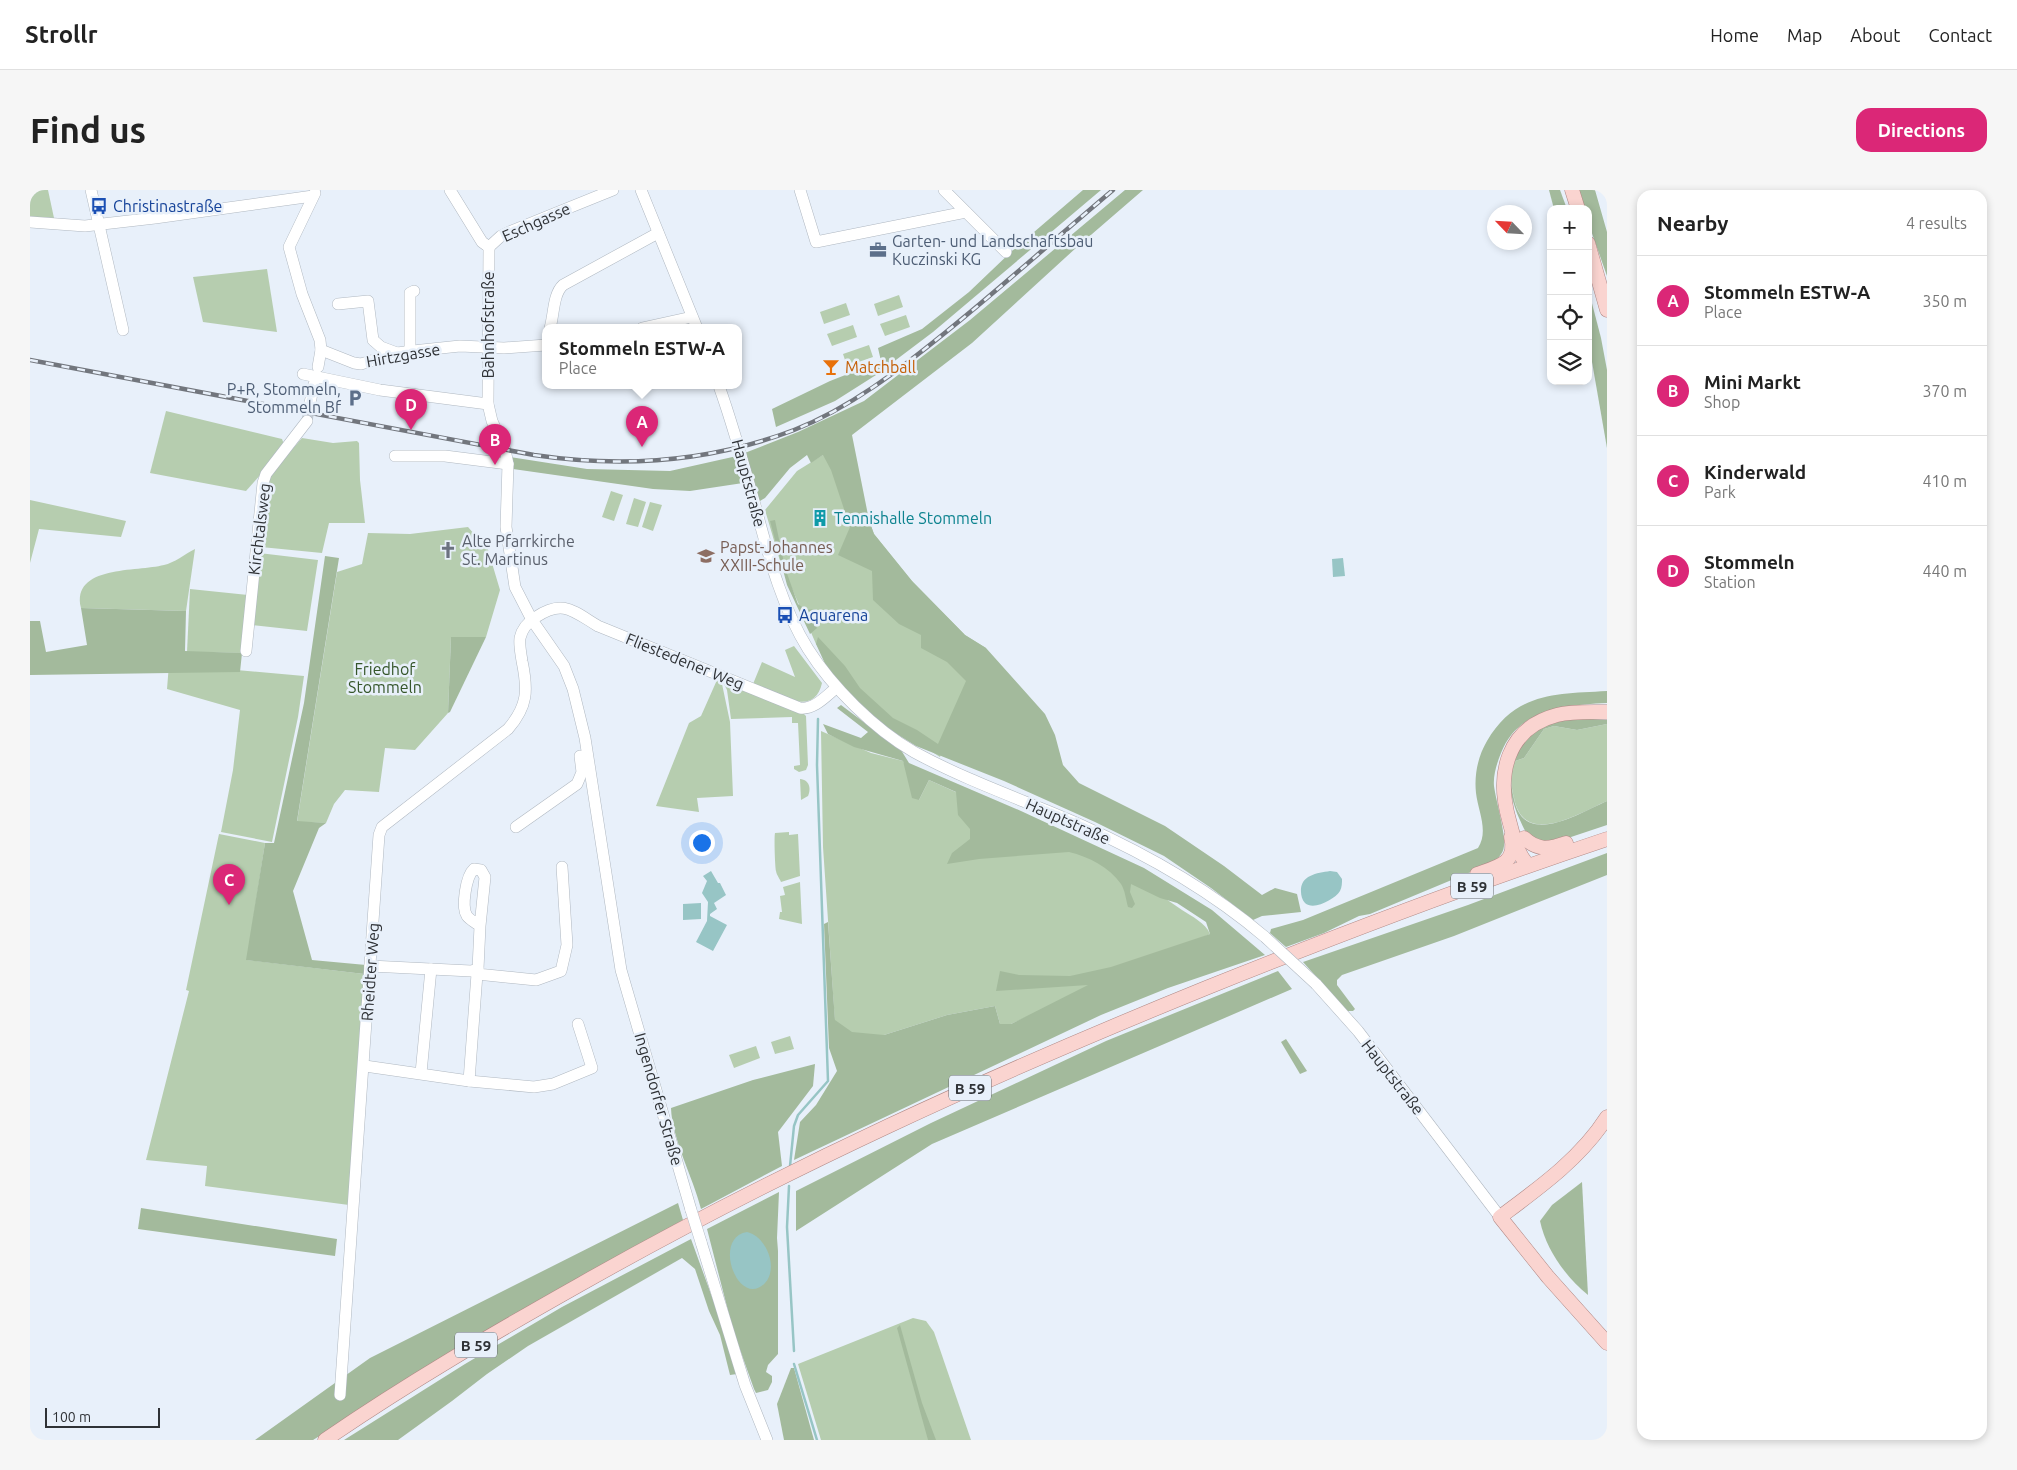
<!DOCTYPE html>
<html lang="en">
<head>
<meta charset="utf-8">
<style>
  body { margin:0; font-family:Ubuntu,sans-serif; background:#f6f6f6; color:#222 }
  .controls { position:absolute; right:15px; top:15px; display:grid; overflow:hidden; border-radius:10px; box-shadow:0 2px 8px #0003 }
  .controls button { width:45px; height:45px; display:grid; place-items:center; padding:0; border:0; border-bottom:1px solid #e0e0e0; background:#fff; color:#222; font:25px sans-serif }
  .compass { position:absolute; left:1457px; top:15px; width:45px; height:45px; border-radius:50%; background:#fff; box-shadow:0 2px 8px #0003; rotate:295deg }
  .scale { position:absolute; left:15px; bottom:12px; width:115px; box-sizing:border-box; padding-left:5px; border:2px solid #2f3236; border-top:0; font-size:14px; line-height:18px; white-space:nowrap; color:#2f3236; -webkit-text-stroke:4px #e8f0fa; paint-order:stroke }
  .you { position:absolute; left:671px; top:652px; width:18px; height:18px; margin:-12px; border:4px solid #fff; border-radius:50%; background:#1a73e8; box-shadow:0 0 0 8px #1a73e833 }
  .badge { display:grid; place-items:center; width:32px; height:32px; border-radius:50%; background:#db2777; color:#fff; font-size:16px; font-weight:700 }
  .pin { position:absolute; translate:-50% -41px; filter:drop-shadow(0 1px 2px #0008) }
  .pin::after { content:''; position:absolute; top:26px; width:18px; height:15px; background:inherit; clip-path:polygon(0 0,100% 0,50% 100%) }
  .popup { position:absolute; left:512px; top:134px; width:200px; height:65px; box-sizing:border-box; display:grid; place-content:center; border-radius:10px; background:#fff; filter:drop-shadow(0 1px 4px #0005); font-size:16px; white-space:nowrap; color:#767676 }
  .popup b { font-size:19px; color:#222 }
  .popup::after { content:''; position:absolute; left:50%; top:100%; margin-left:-10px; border:10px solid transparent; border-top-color:#fff }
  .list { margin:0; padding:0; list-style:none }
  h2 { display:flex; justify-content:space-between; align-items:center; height:65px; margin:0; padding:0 20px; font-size:21px }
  h2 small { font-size:16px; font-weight:400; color:#767676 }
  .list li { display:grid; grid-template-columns:32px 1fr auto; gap:15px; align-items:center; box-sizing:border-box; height:90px; padding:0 20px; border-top:1px solid #e0e0e0 }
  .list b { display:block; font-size:19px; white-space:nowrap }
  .list p { margin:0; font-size:16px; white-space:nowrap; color:#767676 }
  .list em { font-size:16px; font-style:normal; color:#767676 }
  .icon { flex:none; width:28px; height:28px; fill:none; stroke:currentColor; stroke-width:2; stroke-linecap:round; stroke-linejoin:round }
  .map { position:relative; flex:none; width:1577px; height:1250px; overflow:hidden; border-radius:15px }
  header { display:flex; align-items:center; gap:30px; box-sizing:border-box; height:70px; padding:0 25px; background:#fff; border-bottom:1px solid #e0e0e0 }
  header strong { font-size:24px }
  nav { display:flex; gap:28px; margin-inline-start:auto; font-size:18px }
  .intro { display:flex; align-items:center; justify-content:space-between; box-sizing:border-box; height:120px; padding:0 30px }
  h1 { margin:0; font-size:35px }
  .button { padding:12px 22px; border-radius:15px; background:#db2777; color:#fff; font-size:18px; font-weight:700 }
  main { display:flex; gap:30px; padding:0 30px }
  aside { flex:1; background:#fff; border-radius:15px; box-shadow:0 2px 8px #0003 }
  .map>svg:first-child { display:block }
  .green { fill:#b6cdaf }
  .forest { fill:#a3ba9c }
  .water { fill:#97c5c5 }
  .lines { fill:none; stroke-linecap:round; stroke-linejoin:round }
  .stream { stroke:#97c5c5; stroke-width:2.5 }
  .minor-tunnel { stroke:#c3cad3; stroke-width:11; stroke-dasharray:11 5.5; stroke-linecap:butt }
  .minor-casing { stroke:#b0b8c1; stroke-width:12 }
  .major-casing { stroke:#b08885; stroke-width:15 }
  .minor { stroke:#fff; stroke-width:11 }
  .major { stroke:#fad4d0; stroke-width:14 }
  .rail-casing { stroke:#72767d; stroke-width:4.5 }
  .rail { stroke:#e8f0fa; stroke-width:2.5; stroke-dasharray:8; stroke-linecap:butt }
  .minor-bridge-casing { stroke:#b0b8c1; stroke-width:12; stroke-linecap:butt }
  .minor-bridge { stroke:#fff; stroke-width:11 }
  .labels { text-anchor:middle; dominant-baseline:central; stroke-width:5; stroke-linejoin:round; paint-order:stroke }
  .shield { fill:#e8f0fa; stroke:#666b71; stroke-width:1 }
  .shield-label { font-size:15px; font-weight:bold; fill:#2f3236 }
  .transit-label { font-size:16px; fill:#164399; stroke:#e8f0fa; text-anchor:start }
  .street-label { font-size:16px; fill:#2f3236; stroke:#e8f0fa }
  .service-label { font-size:16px; fill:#4e5e75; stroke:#e8f0fa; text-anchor:start }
  .food-label { font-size:16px; fill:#c56008; stroke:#e8f0fa; text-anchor:start }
  .culture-label { font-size:16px; fill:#0d838f; stroke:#e8f0fa; text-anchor:start }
  .worship-label { font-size:16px; fill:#5b616d; stroke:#e8f0fa; text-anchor:start }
  .education-label { font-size:16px; fill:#785e54; stroke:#e8f0fa; text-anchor:start }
  .park-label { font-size:16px; fill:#35562a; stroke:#e8f0fa }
</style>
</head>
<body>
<header>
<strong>Strollr</strong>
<nav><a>Home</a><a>Map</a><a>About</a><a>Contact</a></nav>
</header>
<div class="intro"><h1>Find us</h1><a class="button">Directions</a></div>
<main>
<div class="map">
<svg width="1577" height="1250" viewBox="0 0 1577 1250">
  <rect width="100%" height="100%" fill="#e8f0fa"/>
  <g class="green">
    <path d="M0 0H18L24 28 0 27Z"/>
    <path d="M237 79 247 142 173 132 163 87Z"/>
    <path d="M869 105 873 117 848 126 844 114Z"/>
    <path d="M816 113 820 125 794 134 790 122Z"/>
    <path d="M876 125 880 137 855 146 850 134Z"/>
    <path d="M823 135 827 147 802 156 797 144Z"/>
    <path d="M839 155 843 167 817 176 813 164Z"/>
    <path d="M136 221 252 249 255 257 216 301 120 283Z"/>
    <path d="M272 248 303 253 327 251 329 253 330 290 335 333H299L292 363 231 357 239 286Z"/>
    <path d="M809 255 844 344 882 391 935 445 956 458 910 567 870 541 835 513 786 454 750 371 735 320 767 281Z"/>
    <path d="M581 301 593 305 584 331 572 327Z"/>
    <path d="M604 308 616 312 608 337 596 334Z"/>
    <path d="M0 310 96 331 91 347 9 339 0 373Z"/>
    <path d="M620 312 632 315 623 341 612 337Z"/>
    <path d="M438 337 451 352 456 353 470 400 456 447H421L418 523 385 560 355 558 349 602 315 600 304 614 296 633 267 632 307 382 332 374 338 343 380 344Z"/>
    <path d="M165 359 156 421 51 418C41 375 107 382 134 375 144 373 155 364 165 359Z"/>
    <path d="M229 363 288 370 277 441 221 435Z"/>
    <path d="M160 399 218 405 212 463 157 462Z"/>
    <path d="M764 456 792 493C784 530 744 502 723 494L732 472 765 487 755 460Z"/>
    <path d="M139 474 274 486 268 527 242 652 191 642 203 580 210 520 137 499Z"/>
    <path d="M687 490 692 494 700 532 703 606 667 608 669 622 626 616 659 533 671 526Z"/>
    <path d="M693 492 773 523 776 526 778 575 776 580 769 582 764 579V576L770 575 768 533H762V527L701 529 697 500Z"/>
    <path d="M1577 534V611C1549 623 1494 659 1484 608 1481 596 1479 583 1485 571L1494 568 1514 539 1524 536 1547 540Z"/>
    <path d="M791 541 841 563 873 571 889 610 899 590C985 629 1074 665 1152 720 1161 726 1176 733 1180 744L981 834H970L965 816 917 825 854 845 806 847 793 657Z"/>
    <path d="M770 589C780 590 781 599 778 606L771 610Z"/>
    <path d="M759 642V645L768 644 770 686 751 692C749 687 747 686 746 681 745 677 744 646 745 643Z"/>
    <path d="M189 644 235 653 217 770 334 784 319 1015 175 996 177 976 116 970 159 801 156 800Z"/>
    <path d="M770 692 772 734 749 729 750 722H752L750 706 755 705 753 697Z"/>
    <path d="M760 846 764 859 745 864 741 852Z"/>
    <path d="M726 856 730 868 704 878 699 865Z"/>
    <path d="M883 1128 896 1131 904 1142 941 1250H791L768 1174Z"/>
  </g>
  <g class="forest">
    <path d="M1053 0H1071L903 142 846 185 805 211 746 237 742 219 800 191 851 171 848 158 892 139 939 102 983 60Z"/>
    <path d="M1095 0H1113L1047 57 942 153 822 245 839 330 844 344 882 391 935 445 956 458 1015 524 1025 545 1033 575 1049 593 1135 636 1194 676 1232 705 1245 698 1267 704 1271 722 1232 726 1223 730 1181 698 1134 666 1065 632 974 591 886 556 857 538 828 512 797 478 786 454 788 447 815 476 830 498 863 528 887 540 908 554 936 491 917 472 891 458V445L869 434 843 410 842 381 808 365 820 337 801 280 793 265 781 273 777 265 760 278 735 308 730 311 710 279 713 293 660 301 623 299 483 279 480 267 557 279 640 281 707 266 768 242 834 211 940 130Z"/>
    <path d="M1519 0H1530L1537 19H1524Z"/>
    <path d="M1547 0H1565L1577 42V86L1558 32V19H1554Z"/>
    <path d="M1558 98 1571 148 1577 180V258L1558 149Z"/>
    <path d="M745 330 755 378 768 414 776 420 786 419 780 428 787 438 780 444 757 395 740 331Z"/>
    <path d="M295 366 309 368 267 631 296 633 289 638 263 701 282 770 336 775 334 784 216 770 235 653H244L274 513Z"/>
    <path d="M51 418 156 421 155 461 212 463 210 482 0 485V431H10L16 462 57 455Z"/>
    <path d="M421 447H456L420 522 418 523Z"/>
    <path d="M1577 501V513C1535 515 1488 519 1471 563 1467 573 1463 585 1464 596 1466 611 1476 645 1474 656 1473 665 1467 669 1460 674L1340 724 1329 726 1294 743 1256 757 1240 743 1241 739 1273 730 1448 658C1459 641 1448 621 1446 603 1444 585 1448 566 1457 551 1486 502 1526 504 1577 501Z"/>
    <path d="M811 515 871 560 879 573 991 621 1114 678 1182 720 1235 765 1138 798 1071 825 764 970 770 932 786 915 807 881 799 858 794 734 798 732 805 830 822 842 854 845 917 825 965 816 970 834H981L1058 795 966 801 970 781 989 785 1040 786 1081 777 1180 744 1176 732 1147 713 1130 708 1101 694 1100 702 1105 714 1102 718 1098 717C1096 710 1095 700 1091 694 1079 677 1059 667 1039 662L949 669 917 674 922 663 940 649V639L928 625 926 602 899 590 889 610 882 608 873 571 824 557 798 544 793 534 831 548 838 542 807 518Z"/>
    <path d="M1545 528 1577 530V534L1547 540 1524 536 1514 539 1494 568 1485 571C1478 583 1481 596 1484 609 1494 659 1549 623 1577 611V635L1514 656C1499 652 1495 641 1489 628 1466 575 1486 534 1545 528Z"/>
    <path d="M1577 663V685L1424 746 1312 785 1307 790V795L1325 819 1323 821H1317L1273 772 1438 715Z"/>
    <path d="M1248 781 1262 799 902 954 766 1041V1001L901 933 1076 851Z"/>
    <path d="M1256 849 1277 881 1270 884 1251 852Z"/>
    <path d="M785 874 783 896 748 942 752 976 671 1019C663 987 642 949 641 918L723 890Z"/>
    <path d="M1552 992 1558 1105C1536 1087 1516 1060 1510 1031L1522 1015Z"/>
    <path d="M749 1002 747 1048 748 1061V1164L738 1175 736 1182 742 1186V1192L738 1200 726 1203 724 1199 703 1140 677 1039Z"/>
    <path d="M648 1013 653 1030 483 1127 283 1250H225L340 1168Z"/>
    <path d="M111 1018 307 1049 305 1066 108 1039Z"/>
    <path d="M661 1049 690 1129 707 1184 700 1185 690 1145 679 1121 665 1079 652 1068 498 1156 457 1184 422 1211 368 1250H314L435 1174 532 1117Z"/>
    <path d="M870 1135 892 1213 906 1250H898L867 1138Z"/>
    <path d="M761 1178H764L784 1250H754L747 1214Z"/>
  </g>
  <g class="water">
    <path d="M1313 368 1315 386 1303 387 1302 369Z"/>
    <path d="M681 681 688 693H690L696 705 684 713 687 719 680 724V726L697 735 683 761 666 752 677 731 678 712 672 703 677 691 673 686Z"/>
    <path d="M1300 681 1307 682 1312 689C1312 693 1312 697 1310 701 1305 709 1284 721 1275 713 1272 710 1271 705 1271 702 1270 685 1287 683 1300 681Z"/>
    <path d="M671 713V729L653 730V714Z"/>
    <path d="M717 1042C736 1046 749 1078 735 1093 709 1120 681 1048 717 1042Z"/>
  </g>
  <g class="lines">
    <g class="stream">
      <path d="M760 976 764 936 768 925 798 891 787 575 788 529"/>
      <path d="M759 996 757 1037 764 1161"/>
      <path d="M764 1174 787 1250"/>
    </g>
    <path class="minor-tunnel" d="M277 231 280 213"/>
    <g class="minor-casing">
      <g id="minor">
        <path d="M61 0 93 140"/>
        <path d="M420 0 452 52 459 57"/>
        <path d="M611 0 667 138"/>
        <path d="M770 0 786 52 936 22"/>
        <path d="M914 0 976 62"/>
        <path d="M285 3 259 57 272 104 290 150 291 160 288 177"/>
        <path d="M0 32 55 36 125 28 283 6"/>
        <path d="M459 57 458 214 462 231 475 260 478 274 476 337 485 397 502 430 534 476 543 499 555 548 591 780 661 1020"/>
        <path d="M459 57 471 46 479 42 583 0"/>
        <path d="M308 114 338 111 343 150 351 157 367 163"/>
        <path d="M520 138C524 125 523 104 533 95L628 43"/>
        <path d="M612 138 662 127"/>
        <path d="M291 160 324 173 331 174 367 163 392 160 430 156 474 158 516 155"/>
        <path d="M380 162V103L384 101"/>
        <path d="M273 184 350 200 458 214"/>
        <path d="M689 196C703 235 714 275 725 315 738 363 751 416 778 459 802 497 844 539 884 562 937 591 996 611 1051 635 1116 664 1181 701 1235 747"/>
        <path d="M280 213 284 194"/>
        <path d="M365 266H415L478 274"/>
        <path d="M216 461 233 293 236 284 277 231"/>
        <path d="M486 637 547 594 552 582 550 566"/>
        <path d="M340 776 441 781 448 779 450 736C446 733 440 730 437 726 431 717 436 686 444 679L451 680 455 687 450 736"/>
        <path d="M448 779 447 784 506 790 531 781 537 755 532 677"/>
        <path d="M1286 794 1328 841 1470 1027"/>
        <path d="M335 876 439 891 504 897 523 894 562 878 548 834"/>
        <path d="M391 883 401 779"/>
        <path d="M439 891 447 784"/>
        <path d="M671 1052 715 1195 737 1250"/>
        <path d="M310 1205C324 1019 336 832 349 645L352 637 478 539C498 516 498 500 492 471 491 464 489 455 490 448 492 439 498 432 506 427 533 409 543 421 568 436L770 518C784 520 796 506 806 498"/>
      </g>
    </g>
    <g class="major-casing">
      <g id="major">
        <path d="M1542 0 1548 19"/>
        <path d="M1558 53 1577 120"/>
        <path d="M1494 648C1508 661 1519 659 1536 653"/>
        <path d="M1498 675C1487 664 1483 645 1479 630 1466 584 1477 538 1527 525 1542 521 1561 522 1577 522"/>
        <path d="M1447 684C1467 677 1488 673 1481 647"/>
        <path d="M1577 927C1551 968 1509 998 1470 1027L1518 1087 1577 1153"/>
        <path d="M295 1250C378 1193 464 1143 551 1094 752 980 962 885 1176 798 1308 745 1442 694 1577 649"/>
      </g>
    </g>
    <use href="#minor" class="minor"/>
    <use href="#major" class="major"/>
    <g class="rail-casing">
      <path id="rail" d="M0 170 504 265C592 278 680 272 764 240 820 218 869 180 916 142 973 96 1027 47 1083 0"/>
    </g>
    <use href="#rail" class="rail"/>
    <g class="minor-bridge-casing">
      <g id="minor-bridge">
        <path d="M1235 747 1286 794"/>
        <path d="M661 1020 671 1052"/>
      </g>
    </g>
    <use href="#minor-bridge" class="minor-bridge"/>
  </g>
  <defs>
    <g id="bus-bare" transform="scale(1.35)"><path d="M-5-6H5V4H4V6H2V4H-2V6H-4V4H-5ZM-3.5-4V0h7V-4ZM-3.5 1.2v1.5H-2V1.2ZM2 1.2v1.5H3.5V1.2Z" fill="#1a4fb4" stroke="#e8f0fa" stroke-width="2.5" paint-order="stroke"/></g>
    <g id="office-bare" transform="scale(1.35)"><path d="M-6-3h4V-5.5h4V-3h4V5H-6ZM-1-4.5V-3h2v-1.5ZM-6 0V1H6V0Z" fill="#5c6f8a" stroke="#e8f0fa" stroke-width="2.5" paint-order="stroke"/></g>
    <g id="bar-bare" transform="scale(1.35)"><path d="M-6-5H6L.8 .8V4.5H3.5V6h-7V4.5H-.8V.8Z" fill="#e8710a" stroke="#e8f0fa" stroke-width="2.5" paint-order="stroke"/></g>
    <g id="parking-bare" transform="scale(1.35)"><path d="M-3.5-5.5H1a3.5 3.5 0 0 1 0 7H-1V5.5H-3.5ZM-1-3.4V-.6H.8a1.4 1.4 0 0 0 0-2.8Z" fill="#5c6f8a" stroke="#e8f0fa" stroke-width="2.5" paint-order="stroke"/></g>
    <g id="building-bare" transform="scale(1.35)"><path d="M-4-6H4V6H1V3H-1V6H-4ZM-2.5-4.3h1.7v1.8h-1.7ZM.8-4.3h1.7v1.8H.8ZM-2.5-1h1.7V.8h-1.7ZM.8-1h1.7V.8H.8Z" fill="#0f9aa8" stroke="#e8f0fa" stroke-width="2.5" paint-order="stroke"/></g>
    <g id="church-bare" transform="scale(1.35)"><path d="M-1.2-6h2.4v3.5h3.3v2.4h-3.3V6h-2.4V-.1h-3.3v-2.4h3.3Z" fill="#6b7280" stroke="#e8f0fa" stroke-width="2.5" paint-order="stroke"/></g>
    <g id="school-bare" transform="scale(1.35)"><path d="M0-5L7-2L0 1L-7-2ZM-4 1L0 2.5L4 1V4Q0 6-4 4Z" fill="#8d6e63" stroke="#e8f0fa" stroke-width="2.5" paint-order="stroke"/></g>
  </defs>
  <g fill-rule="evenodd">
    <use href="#bus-bare" x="69" y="16"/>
    <use href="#office-bare" x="848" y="60"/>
    <use href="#bar-bare" x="801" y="177"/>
    <use href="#parking-bare" x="325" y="208"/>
    <use href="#building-bare" x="790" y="328"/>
    <use href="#church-bare" x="418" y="360"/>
    <use href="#school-bare" x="676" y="366"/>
    <use href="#bus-bare" x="755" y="425"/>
  </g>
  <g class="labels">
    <g class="shield">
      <rect x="1421" y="683.5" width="42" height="25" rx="4"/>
      <rect x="919" y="885.5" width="42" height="25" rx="4"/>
      <rect x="425" y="1142.5" width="42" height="25" rx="4"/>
    </g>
    <g class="shield-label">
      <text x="1442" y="696">B 59</text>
      <text x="940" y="898">B 59</text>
      <text x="446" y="1155">B 59</text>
    </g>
    <g class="transit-label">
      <text x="83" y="16">Christinastraße</text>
      <text x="769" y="425">Aquarena</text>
    </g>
    <g class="street-label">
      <text transform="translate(506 32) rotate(-24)">Eschgasse</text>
      <text transform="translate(458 135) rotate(-90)">Bahnhofstraße</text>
      <text transform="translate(373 165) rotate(-10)">Hirtzgasse</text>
      <text transform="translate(719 293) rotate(75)">Hauptstraße</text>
      <text transform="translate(229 339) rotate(-83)">Kirchtalsweg</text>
      <text transform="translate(655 471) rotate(22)">Fliestedener Weg</text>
      <text transform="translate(1038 631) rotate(24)">Hauptstraße</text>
      <text transform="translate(340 782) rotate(-86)">Rheidter Weg</text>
      <text transform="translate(1363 887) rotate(52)">Hauptstraße</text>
      <text transform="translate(629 909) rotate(74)">Ingendorfer Straße</text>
    </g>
    <g class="service-label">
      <text x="862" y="51">Garten- und Landschaftsbau<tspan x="862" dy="18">Kuczinski KG</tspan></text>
      <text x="311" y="199" text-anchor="end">P+R, Stommeln,<tspan x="311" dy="18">Stommeln Bf</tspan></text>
    </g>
    <g class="food-label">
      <text x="815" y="177">Matchball</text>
    </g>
    <g class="culture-label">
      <text x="804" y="328">Tennishalle Stommeln</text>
    </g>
    <g class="worship-label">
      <text x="432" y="351">Alte Pfarrkirche<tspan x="432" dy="18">St. Martinus</tspan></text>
    </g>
    <g class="education-label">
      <text x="690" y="357">Papst-Johannes<tspan x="690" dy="18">XXIII-Schule</tspan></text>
    </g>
    <g class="park-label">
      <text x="355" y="479">Friedhof<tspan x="355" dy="18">Stommeln</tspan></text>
    </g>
  </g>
</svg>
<div class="controls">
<button>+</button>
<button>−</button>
<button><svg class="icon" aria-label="locate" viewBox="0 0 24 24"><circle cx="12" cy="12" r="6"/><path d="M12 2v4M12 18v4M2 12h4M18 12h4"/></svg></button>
<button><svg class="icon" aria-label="layers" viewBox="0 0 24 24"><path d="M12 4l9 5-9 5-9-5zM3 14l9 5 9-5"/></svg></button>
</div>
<svg class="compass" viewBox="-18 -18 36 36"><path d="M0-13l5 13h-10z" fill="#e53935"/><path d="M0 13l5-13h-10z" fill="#767676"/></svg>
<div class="scale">100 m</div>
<div class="you"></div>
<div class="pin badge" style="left:612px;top:257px">A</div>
<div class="popup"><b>Stommeln ESTW-A</b>Place</div>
<div class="pin badge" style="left:465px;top:275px">B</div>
<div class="pin badge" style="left:199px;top:715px">C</div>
<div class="pin badge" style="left:381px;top:240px">D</div>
</div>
<aside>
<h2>Nearby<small>4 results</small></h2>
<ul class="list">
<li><span class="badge">A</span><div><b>Stommeln ESTW-A</b><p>Place</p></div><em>350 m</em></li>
<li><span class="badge">B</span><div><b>Mini Markt</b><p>Shop</p></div><em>370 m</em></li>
<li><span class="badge">C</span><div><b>Kinderwald</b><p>Park</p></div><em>410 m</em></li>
<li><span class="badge">D</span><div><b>Stommeln</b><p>Station</p></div><em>440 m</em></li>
</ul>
</aside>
</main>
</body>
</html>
